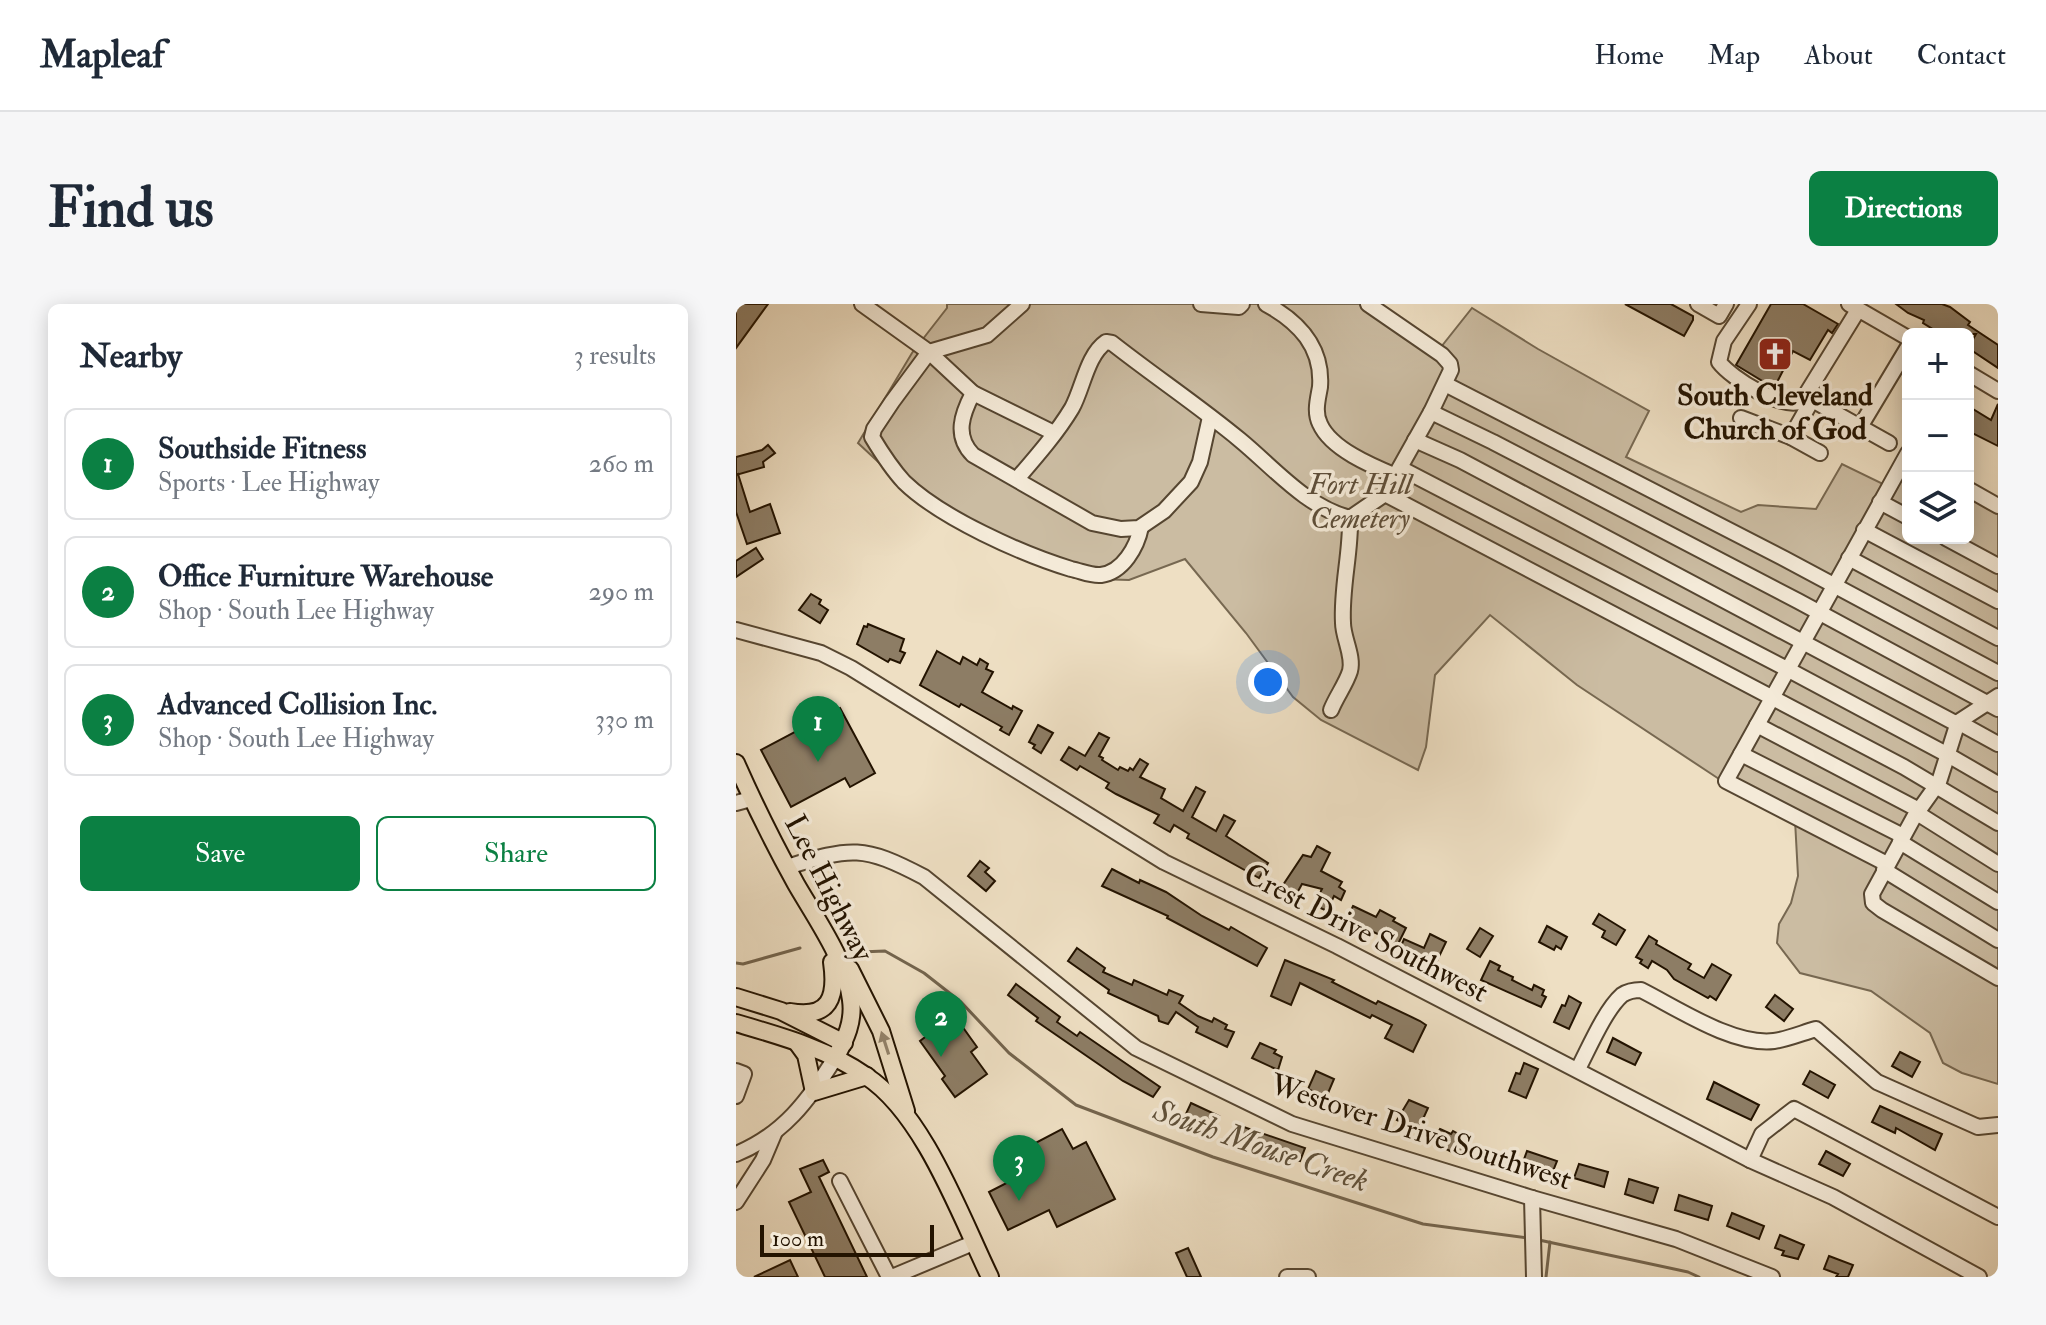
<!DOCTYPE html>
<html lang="en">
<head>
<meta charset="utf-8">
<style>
  body { margin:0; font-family:"IM FELL Double Pica",serif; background:#f6f6f7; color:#1f2937 }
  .controls { position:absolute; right:24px; top:24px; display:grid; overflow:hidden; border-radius:12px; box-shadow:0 4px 20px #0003 }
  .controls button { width:72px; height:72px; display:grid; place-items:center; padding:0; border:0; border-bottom:2px solid #e0e1e3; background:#fff; color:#1f2937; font:40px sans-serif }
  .scale { position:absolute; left:24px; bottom:20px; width:174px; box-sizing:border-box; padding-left:8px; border:4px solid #231300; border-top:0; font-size:22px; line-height:28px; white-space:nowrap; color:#231300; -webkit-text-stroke:6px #f4ead8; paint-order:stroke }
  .you { position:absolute; left:532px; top:378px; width:28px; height:28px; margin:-20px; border:6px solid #fff; border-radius:50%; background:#1a73e8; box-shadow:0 0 0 12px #1a73e833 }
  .badge { display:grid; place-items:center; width:52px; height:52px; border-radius:50%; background:#0b8043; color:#fff; font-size:26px; font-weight:700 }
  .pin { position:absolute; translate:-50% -66px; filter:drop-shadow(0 2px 4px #0008) }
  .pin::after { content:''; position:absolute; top:42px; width:28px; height:24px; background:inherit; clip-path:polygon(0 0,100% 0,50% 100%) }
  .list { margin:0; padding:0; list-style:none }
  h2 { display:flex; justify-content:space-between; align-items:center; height:104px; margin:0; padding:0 32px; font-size:34px }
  h2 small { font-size:26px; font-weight:400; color:#747a83 }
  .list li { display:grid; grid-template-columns:52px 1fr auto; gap:24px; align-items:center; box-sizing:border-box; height:112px; margin:0 16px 16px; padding:0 16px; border:2px solid #e0e1e3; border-radius:12px }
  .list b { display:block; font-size:30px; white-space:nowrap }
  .list p { margin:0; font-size:26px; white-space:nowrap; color:#747a83 }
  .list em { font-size:26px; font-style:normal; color:#747a83 }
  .actions { display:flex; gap:16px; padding:24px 32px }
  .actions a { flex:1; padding:18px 0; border:2px solid #0b8043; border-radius:12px; text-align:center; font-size:28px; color:#0b8043 }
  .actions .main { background:#0b8043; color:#fff }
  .icon { flex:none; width:44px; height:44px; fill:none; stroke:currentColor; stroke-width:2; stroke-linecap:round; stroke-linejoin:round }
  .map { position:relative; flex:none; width:1262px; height:973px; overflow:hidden; border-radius:12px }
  header { display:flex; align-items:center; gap:48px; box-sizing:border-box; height:112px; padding:0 40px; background:#fff; border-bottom:2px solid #e0e1e3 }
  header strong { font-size:38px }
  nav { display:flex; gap:44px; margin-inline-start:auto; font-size:28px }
  .intro { display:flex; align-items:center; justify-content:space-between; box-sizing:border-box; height:192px; padding:0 48px }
  h1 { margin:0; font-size:56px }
  .button { padding:20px 36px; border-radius:12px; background:#0b8043; color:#fff; font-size:28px; font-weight:700 }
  main { display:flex; gap:48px; padding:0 48px }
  aside { flex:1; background:#fff; border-radius:12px; box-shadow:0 4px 20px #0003 }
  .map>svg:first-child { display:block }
  .green { fill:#cbbca2; stroke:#776851; stroke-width:2 }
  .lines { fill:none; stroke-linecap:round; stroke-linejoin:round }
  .stream { stroke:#73644d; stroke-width:3 }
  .building { fill:#8d7d65; stroke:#231300; stroke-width:2 }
  .minor-casing { stroke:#564631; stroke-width:18 }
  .major-casing { stroke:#231300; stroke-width:20 }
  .minor { stroke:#f4ead8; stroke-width:14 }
  .major { stroke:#eedfc3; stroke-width:16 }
  .oneway { fill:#93836b }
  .labels { text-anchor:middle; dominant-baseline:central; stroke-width:7; stroke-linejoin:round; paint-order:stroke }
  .poi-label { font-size:30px; font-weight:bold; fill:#231300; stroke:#f4ead8 }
  .park-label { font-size:30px; font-style:italic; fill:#5e4e39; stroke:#f4ead8 }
  .street-label { font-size:30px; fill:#231300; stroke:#f4ead8 }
  .water-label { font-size:32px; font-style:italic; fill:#5f503a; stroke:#f4ead8 }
</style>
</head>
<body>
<header>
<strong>Mapleaf</strong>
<nav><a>Home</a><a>Map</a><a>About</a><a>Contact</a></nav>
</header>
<div class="intro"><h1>Find us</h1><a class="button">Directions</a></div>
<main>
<aside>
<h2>Nearby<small>3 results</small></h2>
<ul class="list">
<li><span class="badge">1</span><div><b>Southside Fitness</b><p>Sports · Lee Highway</p></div><em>260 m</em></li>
<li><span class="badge">2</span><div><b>Office Furniture Warehouse</b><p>Shop · South Lee Highway</p></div><em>290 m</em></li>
<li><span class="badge">3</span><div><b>Advanced Collision Inc.</b><p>Shop · South Lee Highway</p></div><em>330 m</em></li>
</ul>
<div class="actions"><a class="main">Save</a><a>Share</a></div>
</aside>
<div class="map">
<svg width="1262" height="973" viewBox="0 0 1262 973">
  <rect width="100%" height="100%" fill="#eedfc3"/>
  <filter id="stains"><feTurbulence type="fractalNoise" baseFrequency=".0025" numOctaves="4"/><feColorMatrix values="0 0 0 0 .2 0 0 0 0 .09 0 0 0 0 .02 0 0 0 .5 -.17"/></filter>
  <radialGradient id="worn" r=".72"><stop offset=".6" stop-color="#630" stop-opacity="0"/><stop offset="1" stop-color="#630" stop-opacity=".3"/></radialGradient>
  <path class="green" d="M211 0H634L705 43 736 4 802 45 913 107 890 153 1005 208 1022 201 1080 205 1106 160 1153 183 1172 154V234H1232V190L1262 208V780L1226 769 1207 759 1194 729 1135 687 1064 669 1041 639 1043 620 1055 599 1062 572 1059 516 983 475 841 381 754 311 699 371 690 443 682 466 585 416 557 393 510 329 449 255 393 276 360 275 246 234 169 183 122 139 176 49 211 4Z"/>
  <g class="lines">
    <g class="stream">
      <path d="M124 648 149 647 188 669 225 698 273 749 340 801 477 853 687 920 792 934"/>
      <path d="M0 659 7 660 64 644"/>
      <path d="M803 936 952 968 963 973"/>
      <path d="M810 973 814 938"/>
    </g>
  </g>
  <g class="building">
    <path d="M0 0H32L0 44Z"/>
    <path d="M889 0H935L957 12V16L948 32Z"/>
    <path d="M1035 0H1067L1102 20 1096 29 1092 26 1074 56 1057 47 1038 84 1000 61Z"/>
    <path d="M1160 0H1206L1214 3 1234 18 1232 21 1262 41V64L1232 44 1240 30H1205L1187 19 1188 16 1172 9Z"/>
    <path d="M1262 100V142L1232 127V102L1255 116Z"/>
    <path d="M32 141 39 149 27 158 28 163 0 171V153L26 146Z"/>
    <path d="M2 170 14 208 34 200 44 229 11 240 0 208V171Z"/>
    <path d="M20 244 27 255 0 273V257Z"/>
    <path d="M75 290 85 296 83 300 92 306 84 319 63 306Z"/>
    <path d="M132 320 168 335 164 347 169 349 164 359 154 355 152 358 121 340 128 322 131 323Z"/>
    <path d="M201 347 224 360 227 353 241 361 244 355 252 360 250 365 257 368 246 388 276 405 277 402 286 407 273 431 264 426 266 423 225 400 223 403 184 381Z"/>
    <path d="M104 404 139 469 114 483 109 474 55 503 25 446Z"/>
    <path d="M302 421 317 429 305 449 297 444 299 441 293 438Z"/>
    <path d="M363 429 373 434 363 452 367 454 366 456 382 466 384 463 392 467 394 464 397 466 404 455 412 460 404 473 429 485 425 494 447 507 460 483 469 488 456 513 480 527 488 511 499 517 490 532 532 559 523 574 451 534 453 530 438 521 434 528 418 519 423 511 380 490 370 484 373 479 344 462 341 466 325 456 333 443 349 452Z"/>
    <path d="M581 542 594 549 585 567 606 578 603 583 609 587 605 596 598 592 591 607 578 601 586 585 566 580 559 593 555 594 546 589 545 584 567 551 575 553Z"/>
    <path d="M244 557 253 564 249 568 259 577 250 587 232 572Z"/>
    <path d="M376 565 403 579 404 576 430 588 466 612 493 626 495 623 531 644 521 662 431 614 432 612 366 582Z"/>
    <path d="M617 602 640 613 644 606 659 614 657 617 670 624 662 640 659 639 658 642 650 638 651 635 648 633 611 615Z"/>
    <path d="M863 610 889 626 880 641 866 633 869 627 857 620Z"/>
    <path d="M811 622 831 633 825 645 820 642 818 646 803 638Z"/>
    <path d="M744 624 757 632 744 653 731 645Z"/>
    <path d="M694 630 710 638 700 659 665 642 668 635 688 644Z"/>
    <path d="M913 632 921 637 920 640 955 660 952 665 968 674 976 660 995 671 980 696 974 692 972 694 938 675 931 666 916 657 912 664 904 659 906 656 900 653Z"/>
    <path d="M341 644 369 664 367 668 396 681 398 676 431 691 433 686 447 692 443 699 462 712 476 718 478 714 491 721 489 725 498 728 491 743 460 728 462 723 440 708 432 720 423 717 422 712 372 689 373 686 332 657Z"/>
    <path d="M549 656 598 676 596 678 640 700 642 697 684 717 690 721 677 748 649 734 656 721 636 711 634 714 564 679 555 701 535 692Z"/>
    <path d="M754 657 764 662 762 666 777 673 776 676 796 686 798 681 808 686 806 691 810 693 805 703 745 676Z"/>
    <path d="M280 680 324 713 321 718 341 732 344 728 424 783 417 793 387 777 300 717 302 714 272 691Z"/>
    <path d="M1039 691 1057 705 1048 717 1030 703Z"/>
    <path d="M833 692 845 699 833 725 818 718 826 701 829 702Z"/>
    <path d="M208 705 215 714 218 711 241 743 235 748 251 770 219 793 206 775 209 772 184 737 197 727 190 718Z"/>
    <path d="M877 734 905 749 899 761 871 748Z"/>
    <path d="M524 739 540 746 538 749 546 753 542 766 516 754Z"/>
    <path d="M1164 748 1184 758 1176 773 1156 762Z"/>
    <path d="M788 759 802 765 790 794 773 787 780 769 784 770Z"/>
    <path d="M580 767 598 775 590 794 572 785Z"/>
    <path d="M1074 767 1099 781 1092 794 1067 780Z"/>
    <path d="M978 778 1023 801 1015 816 971 795Z"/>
    <path d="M673 796 692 804 682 826 661 816Z"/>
    <path d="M455 799 483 812 477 824 474 823 472 828 463 823 464 819 449 812Z"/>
    <path d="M1144 802 1206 830 1199 846 1160 824 1159 829 1136 818Z"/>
    <path d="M499 820 569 844 564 857 539 849 540 845 522 839 520 843 504 837 502 841 493 838Z"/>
    <path d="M326 825 337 845 350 838 379 895 321 923 313 906 272 926 253 888 294 867 286 849 288 845Z"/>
    <path d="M704 825 715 830 717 827 726 832 724 836 732 840 725 853 697 838Z"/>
    <path d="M791 847 821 857 815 872 786 861Z"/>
    <path d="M1090 847 1114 860 1107 872 1083 860Z"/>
    <path d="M87 856 93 868 83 873 131 973H89L53 898 75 888 64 865Z"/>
    <path d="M843 860 872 868 868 883 838 874Z"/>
    <path d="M893 875 922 884 917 899 889 890Z"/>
    <path d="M943 891 976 902 972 916 939 906Z"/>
    <path d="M996 909 1028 922 1023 935 991 922Z"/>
    <path d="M1044 931 1068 941 1062 955 1046 951 1048 947 1039 944Z"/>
    <path d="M452 944 465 973H451L440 949Z"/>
    <path d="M1093 952 1117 961 1112 973H1100L1102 970 1088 965Z"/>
    <path d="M54 956 62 973H18Z"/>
  </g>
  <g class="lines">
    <g class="minor-casing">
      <g id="minor">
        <path d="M126 0 193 48 237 89 318 129"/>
        <path d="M286 0 251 31 193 48 156 98 138 125 136 133C145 148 156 165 168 178 205 214 286 250 335 265 345 267 355 272 365 271 387 268 401 243 405 223"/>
        <path d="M465 0 503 3 506 0"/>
        <path d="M530 0C563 18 587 43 584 83 582 95 578 108 584 120 595 145 636 162 660 172"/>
        <path d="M962 0 983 12 990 0"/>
        <path d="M1013 0 988 37 983 58C996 75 1046 106 1066 97L1122 6"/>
        <path d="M1113 0 1172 34"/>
        <path d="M1232 69 1262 87"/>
        <path d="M709 80 1049 255 1262 369"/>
        <path d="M237 89C226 110 218 132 237 151L356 219 385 225 403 224 428 207 455 178 464 158 474 113"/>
        <path d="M1069 92 1153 139"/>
        <path d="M695 108 757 138 1062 297 1262 405"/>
        <path d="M1005 114 1055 133 1076 96"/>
        <path d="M1124 123 1172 43"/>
        <path d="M1055 133 1084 149"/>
        <path d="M679 136 724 156 1221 420"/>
        <path d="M664 164 1051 365 1212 451 1262 480"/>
        <path d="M281 175C300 153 321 129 336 104 347 84 351 51 370 38L376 39C418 72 463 102 504 136 538 164 570 203 614 214L649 190 695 108 715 66 714 60 706 51 632 0"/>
        <path d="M1232 185 1262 202"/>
        <path d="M649 190 1168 463 1262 519"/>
        <path d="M1144 198 1172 213"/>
        <path d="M1128 226 1262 297"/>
        <path d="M1210 234 1262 262"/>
        <path d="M1113 254 1262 334"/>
        <path d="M0 326 85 349 115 364 428 558 601 642 1014 856 1097 893 1243 973"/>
        <path d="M1262 392 1222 418 1203 478 1178 513 1136 590 1137 599 1146 606 1262 674"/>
        <path d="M595 406C600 393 610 380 614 367 618 352 607 334 607 319 605 283 615 249 614 214"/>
        <path d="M1222 418 1262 440"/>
        <path d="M1021 421 1183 506"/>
        <path d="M1005 450 1167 532"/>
        <path d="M0 499 15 495"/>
        <path d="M1181 509 1262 560"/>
        <path d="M1164 538 1262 598"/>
        <path d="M1151 560 990 477 1172 149"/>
        <path d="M51 563C116 543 127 541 188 573L400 744 556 820 796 894 940 935 1036 973"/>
        <path d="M1148 566 1262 636"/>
        <path d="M842 765C853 744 869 706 886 691 892 687 898 686 905 686 941 704 997 742 1038 737 1052 735 1066 729 1080 725L1141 778 1242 823 1262 821"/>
        <path d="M0 767 8 770 0 792"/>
        <path d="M0 850C47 831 73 796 99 754"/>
        <path d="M1014 856 1026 830 1058 805 1262 913"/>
        <path d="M104 877 153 973"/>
        <path d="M796 894 798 973"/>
        <path d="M0 898 27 856 38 830"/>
        <path d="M156 973 237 939"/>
        <path d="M551 973H572"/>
      </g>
    </g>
    <g class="major-casing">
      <g id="major">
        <path d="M0 459C18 500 38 540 60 580 79 613 111 658 115 696 118 717 110 735 99 754"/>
        <path d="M114 665 145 727 170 807"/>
        <path d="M0 693 45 707 108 739"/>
        <path d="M54 708C94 715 101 693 96 658"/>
        <path d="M0 719C44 732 92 745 130 772 188 810 224 911 254 973"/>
        <path d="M62 740 70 751 78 788 131 772"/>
      </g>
    </g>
    <use href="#minor" class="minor"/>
    <use href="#major" class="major"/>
  </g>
  <defs><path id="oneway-solid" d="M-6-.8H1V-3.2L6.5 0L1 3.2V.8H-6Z" transform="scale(2)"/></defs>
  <use class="oneway" href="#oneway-solid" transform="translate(149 739) rotate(-108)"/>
  <defs>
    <g id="church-square" transform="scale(1.8)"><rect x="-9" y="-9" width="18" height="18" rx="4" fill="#8f2418" stroke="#f4ead8"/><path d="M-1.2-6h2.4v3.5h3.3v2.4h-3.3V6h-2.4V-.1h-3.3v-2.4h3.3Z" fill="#fff"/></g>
  </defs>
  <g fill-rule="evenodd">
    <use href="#church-square" x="1039" y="50"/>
  </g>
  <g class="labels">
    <g class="poi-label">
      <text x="1039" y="91">South Cleveland<tspan x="1039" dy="34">Church of God</tspan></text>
    </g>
    <g class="park-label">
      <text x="624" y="180">Fort Hill<tspan x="624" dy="34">Cemetery</tspan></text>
    </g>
    <g class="street-label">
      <text transform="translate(93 584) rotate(63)">Lee Highway</text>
      <text transform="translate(630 629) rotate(27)">Crest Drive Southwest</text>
      <text transform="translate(685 828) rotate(18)">Westover Drive Southwest</text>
    </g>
    <g class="water-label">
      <text transform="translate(525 842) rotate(19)">South Mouse Creek</text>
    </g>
  </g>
  <rect width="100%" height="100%" filter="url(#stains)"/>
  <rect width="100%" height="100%" fill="url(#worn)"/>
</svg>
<div class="controls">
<button>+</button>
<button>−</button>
<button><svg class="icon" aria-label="layers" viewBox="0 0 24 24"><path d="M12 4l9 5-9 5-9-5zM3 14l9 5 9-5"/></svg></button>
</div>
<div class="scale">100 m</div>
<div class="you"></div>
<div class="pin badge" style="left:82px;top:458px">1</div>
<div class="pin badge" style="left:205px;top:753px">2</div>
<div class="pin badge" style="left:283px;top:897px">3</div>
</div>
</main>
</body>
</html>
